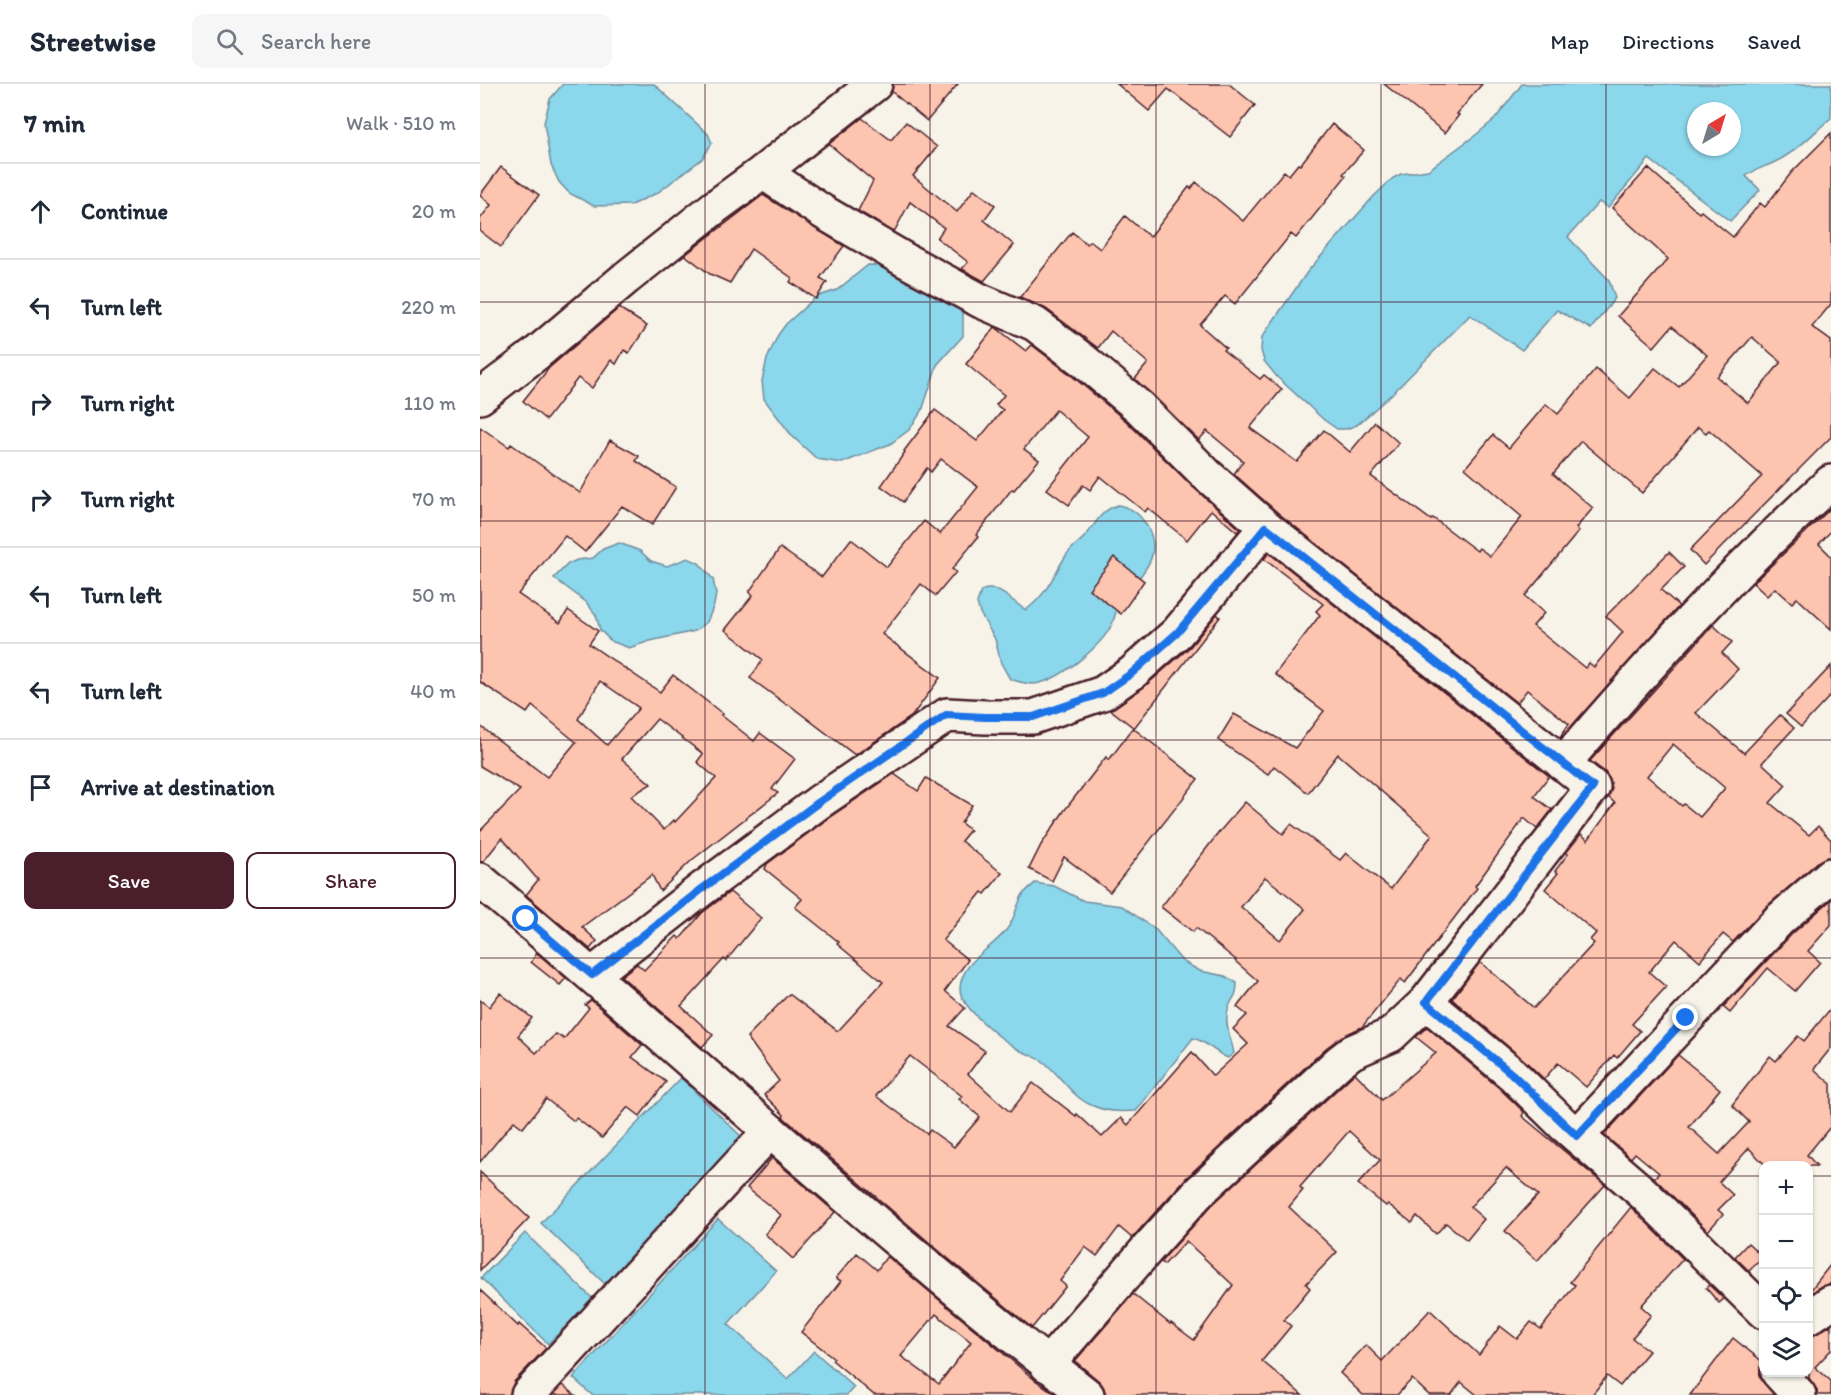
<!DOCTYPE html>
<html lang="en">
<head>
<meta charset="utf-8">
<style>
  body { margin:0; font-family:Itim,sans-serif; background:#f6f6f7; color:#1f2937 }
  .controls { position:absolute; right:18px; bottom:18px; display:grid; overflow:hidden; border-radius:12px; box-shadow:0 2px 4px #0004 }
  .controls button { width:54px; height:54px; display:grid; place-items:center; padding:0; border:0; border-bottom:2px solid #e0e1e3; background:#fff; color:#1f2937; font:30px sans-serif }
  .compass { position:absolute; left:1207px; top:18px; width:54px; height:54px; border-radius:50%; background:#fff; box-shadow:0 2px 4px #0004; rotate:38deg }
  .stop { position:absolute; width:18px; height:18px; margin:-14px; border:4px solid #1a73e8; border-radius:50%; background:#fff }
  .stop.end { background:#1a73e8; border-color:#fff; box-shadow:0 2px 6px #0008 }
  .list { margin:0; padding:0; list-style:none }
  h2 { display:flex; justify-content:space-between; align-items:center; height:78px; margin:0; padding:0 24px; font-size:26px }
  h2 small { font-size:20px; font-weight:400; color:#747a83 }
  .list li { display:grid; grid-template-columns:39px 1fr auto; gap:18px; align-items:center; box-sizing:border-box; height:96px; padding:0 24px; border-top:2px solid #e0e1e3 }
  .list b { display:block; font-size:22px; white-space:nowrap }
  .list em { font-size:20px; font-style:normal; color:#747a83 }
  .actions { display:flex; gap:12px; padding:18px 24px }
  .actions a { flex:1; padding:14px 0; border:2px solid #4a1f2b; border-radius:12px; text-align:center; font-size:21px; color:#4a1f2b }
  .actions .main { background:#4a1f2b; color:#fff }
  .icon { flex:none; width:33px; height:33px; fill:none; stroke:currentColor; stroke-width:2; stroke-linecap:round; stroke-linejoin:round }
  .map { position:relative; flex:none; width:1351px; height:1311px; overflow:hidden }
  header { display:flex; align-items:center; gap:36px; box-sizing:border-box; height:84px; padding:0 30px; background:#fff; border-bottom:2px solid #e0e1e3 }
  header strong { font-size:28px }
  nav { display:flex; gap:33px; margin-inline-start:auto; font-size:21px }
  .search { width:420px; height:54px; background:#f6f6f7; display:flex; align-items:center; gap:15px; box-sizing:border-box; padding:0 21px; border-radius:12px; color:#747a83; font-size:22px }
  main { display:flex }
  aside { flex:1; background:#fff }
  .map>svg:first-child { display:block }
  .water { fill:#8bd7eb; stroke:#718d9e; stroke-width:1.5; fill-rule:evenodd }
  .building { fill:#fdc5b0; stroke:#4a1f2b; stroke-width:1.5; fill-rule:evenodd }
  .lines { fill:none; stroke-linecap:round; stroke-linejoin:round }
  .minor-casing { stroke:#4a1f2b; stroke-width:38 }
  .minor { stroke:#f7f3e8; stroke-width:33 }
  .route { stroke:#1a73e8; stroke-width:8 }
  .grid { fill:none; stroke:#4a1f2b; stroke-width:1.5; stroke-opacity:0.55 }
</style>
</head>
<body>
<header>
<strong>Streetwise</strong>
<div class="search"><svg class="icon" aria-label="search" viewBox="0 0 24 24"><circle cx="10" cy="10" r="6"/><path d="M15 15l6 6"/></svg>Search here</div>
<nav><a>Map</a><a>Directions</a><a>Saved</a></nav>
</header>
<main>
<aside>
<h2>7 min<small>Walk · 510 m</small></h2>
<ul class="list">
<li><svg class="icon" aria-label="ahead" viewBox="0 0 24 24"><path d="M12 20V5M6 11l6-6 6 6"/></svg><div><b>Continue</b></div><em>20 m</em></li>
<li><svg class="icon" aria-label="left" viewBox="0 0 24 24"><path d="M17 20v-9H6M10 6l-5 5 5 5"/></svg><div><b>Turn left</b></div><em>220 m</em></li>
<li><svg class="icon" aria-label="right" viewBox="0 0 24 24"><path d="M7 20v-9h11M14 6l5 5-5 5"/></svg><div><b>Turn right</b></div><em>110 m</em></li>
<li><svg class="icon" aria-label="right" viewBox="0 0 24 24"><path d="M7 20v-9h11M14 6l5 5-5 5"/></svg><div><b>Turn right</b></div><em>70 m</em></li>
<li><svg class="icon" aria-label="left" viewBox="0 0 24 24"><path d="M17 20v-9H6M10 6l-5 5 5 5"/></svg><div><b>Turn left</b></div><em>50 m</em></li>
<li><svg class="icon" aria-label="left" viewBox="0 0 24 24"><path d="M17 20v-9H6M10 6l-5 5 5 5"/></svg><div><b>Turn left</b></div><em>40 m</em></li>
<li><svg class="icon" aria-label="arrive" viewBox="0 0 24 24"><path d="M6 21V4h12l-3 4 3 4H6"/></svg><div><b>Arrive at destination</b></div></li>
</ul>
<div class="actions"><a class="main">Save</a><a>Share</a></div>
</aside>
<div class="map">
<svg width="1351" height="1311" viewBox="0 0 1351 1311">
  <rect width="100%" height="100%" fill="#f7f3e8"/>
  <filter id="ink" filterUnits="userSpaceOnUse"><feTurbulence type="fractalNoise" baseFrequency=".0167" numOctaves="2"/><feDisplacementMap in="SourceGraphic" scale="12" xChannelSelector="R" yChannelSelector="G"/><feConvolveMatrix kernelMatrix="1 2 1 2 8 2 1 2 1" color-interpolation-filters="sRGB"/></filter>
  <g filter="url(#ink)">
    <g class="water">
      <path d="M83 0H174L228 50 232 59 222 75 177 109 151 121 114 122 89 109 79 98 71 81 64 39 70 15Z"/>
      <path d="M1042 0H1351V34C1333 49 1317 68 1295 78 1285 83 1275 85 1266 92L1280 106 1250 137 1169 75 1128 124 1119 118 1088 153 1129 196 1135 214 1111 245 1077 226 1042 266 990 231 914 308 877 341 866 345H857L844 336 797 293 784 277 781 266 782 253 828 187 894 112 913 94 921 90 948 86 997 50 1015 35ZM1216 27H1252V63H1216Z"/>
      <path d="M388 181 408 182 428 199 448 205 470 217 483 228V252L457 281 442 327 429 346 410 360 362 379 337 375 312 352 284 315 282 297 287 275 298 251 306 240 336 213 357 206Z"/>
      <path d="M638 421C652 424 659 429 667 442 687 477 653 495 638 522 635 528 635 534 632 540 622 562 577 599 553 600 545 600 537 597 530 595L521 579 515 555 500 529 497 519 501 507C518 499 532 518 546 526 567 510 572 494 585 473 591 463 601 458 608 449 618 436 622 426 638 421Z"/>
      <path d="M139 459 160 467 171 477 187 482 208 474 219 479 233 495 236 510 234 521 227 538 215 547 170 557 149 564 131 557 120 546 116 531 106 518 74 494 88 480 97 476 113 474 123 465Z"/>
      <path d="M555 799 574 802 604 817 642 822 676 846 702 877 720 887 745 892 757 899C757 916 750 914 748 926 744 941 751 954 754 969L748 974C735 969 726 957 713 954L656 1027C639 1028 626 1028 611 1021 592 1013 580 991 564 978 557 973 547 970 539 966 524 957 480 924 480 905 481 876 513 865 527 845 535 835 536 823 542 812 545 807 551 803 555 799Z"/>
      <path d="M201 994 265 1056 125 1200 61 1139Z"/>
      <path d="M238 1135 296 1187 248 1240 308 1295 334 1267 374 1303 367 1311H112L93 1294Z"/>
      <path d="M45 1149 113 1215 68 1260 1 1194Z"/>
    </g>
    <g class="building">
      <path d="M413 0H478L447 37 412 8Z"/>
      <path d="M637 0H749L775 21 750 53 688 5 669 27Z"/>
      <path d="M904 0H1002L977 30 979 31 965 49Z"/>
      <path d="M382 34 411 56 426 38 457 63 433 92 477 128 494 105 515 121 504 136 534 161 504 197 482 185 488 178 457 154 464 144 430 118 414 148 378 127 393 97 349 60Z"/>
      <path d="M852 40 884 66 863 90 866 92 816 154 811 150 755 220 745 212 720 241 746 264 743 266 780 295 784 291 802 305 770 344 817 378 844 346 870 368 895 338 919 359 891 392 951 436 953 434 997 467 999 464 1010 472 1042 433 985 384 1013 351 1029 364 1066 320 1078 330 1116 285 1150 314 1175 284 1199 303 1227 271 1192 242 1174 263 1138 232 1188 175 1132 124 1168 84 1219 129 1221 127 1253 153 1280 119 1285 123 1311 89 1351 49V220L1332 243 1351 257V353L1224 481 1210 466 1282 392 1229 346 1226 349 1218 343 1162 409 1101 357 1073 390 1113 424 1096 444 1099 447 1045 512 1064 529 1053 542 1105 584 1109 579 1114 583 1143 548 1126 532 1189 468 1204 483 1181 506 1199 522 1081 654 1080 653 1089 640 1047 606 1037 619 798 429 754 390 763 377 727 347 719 356 655 295 668 279 631 247 618 264 566 225 540 213 592 148 607 160 610 157 620 165 645 132 670 153 709 103 711 105 716 98 763 137 804 87 809 91 818 80 820 81ZM1272 253 1301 278 1268 319 1237 293Z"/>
      <path d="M21 83 59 111 21 163 0 147V135L11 121 0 111Z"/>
      <path d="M283 111 364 162 340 194 347 198 336 215 310 198 312 194 271 165 250 199 230 190 205 171Z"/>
      <path d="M139 224 167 242 149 269 144 266 136 280 131 276 112 304 98 294 66 336 43 317 69 284Z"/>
      <path d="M515 243 546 267 552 261 592 292 646 337 713 403 760 445 757 448 731 426 707 456 668 424 665 428 620 392 610 406 603 401 589 421 567 405 608 353 576 326 544 365 559 376 534 406 532 405 496 451 498 453 472 485 476 488 456 512 441 500 402 550 460 594 432 632 375 671 308 620 307 621 270 594 283 576 245 546 273 511 269 508 300 464 342 493 371 455 407 483 444 437 460 450 498 403 461 375 451 388 447 384 423 418 401 402 425 368 424 367 455 326 497 357 523 326 516 321 524 311 486 280Z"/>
      <path d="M0 343 29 363 31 360 100 409 130 356 159 372 156 377 196 403 172 441 142 422 105 468 85 452 38 510 80 539 88 526 118 547 109 560 180 608 193 591 243 630 241 631 274 657 280 649 315 675 292 705 298 709 212 776 180 807 172 791 102 843 117 857 110 865 46 811 58 796 22 754 3 778H0V747L40 706 0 682V642L67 693 96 658 52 622 47 629 0 598ZM120 597 159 624 127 661 98 635ZM177 635 223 670 217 678 236 694 195 738 194 736 184 746 151 712 171 700 142 675Z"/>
      <path d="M1351 424V447L1339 460 1351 472V545L1317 514 1312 519 1295 504 1287 512 1273 499Z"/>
      <path d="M789 469 1069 692 1054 712 1072 726 1057 745 1044 734 995 802 997 804 925 899 921 895 882 943 861 953 846 964 706 1094 652 1154 639 1143 617 1172 605 1163 580 1197 586 1202 552 1244 464 1171 303 1033 304 1031 284 1011 299 997 267 953 309 910 358 947 403 898 357 860 359 858 315 823 322 815 285 785 287 780 350 733 414 690 438 707 446 694 492 721 481 739 490 746 481 757 522 789 505 810 502 808 463 856 488 876 465 907 485 924 469 942 505 967 488 990 530 1028 553 999 596 1032 597 1030 622 1053 641 1034 648 1041 712 968 733 992 768 960 753 945 767 931 757 923 778 897 755 877 756 876 716 844 713 848 681 823 740 747 765 718 803 750 811 740 860 776 866 769 911 805 952 751 858 670 828 709 794 682 788 690 738 656 754 630 815 664 844 627 795 590 840 531 836 527 843 520 784 475ZM785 793 825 825 800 856 761 823ZM430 972 482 1012 479 1015 500 1033 474 1063 450 1046 447 1050 396 1012Z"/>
      <path d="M634 473 664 497 641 530 609 505Z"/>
      <path d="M737 530 740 533 654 644 631 626 664 603 710 563Z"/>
      <path d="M1233 541 1252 558 1242 569 1258 585 1216 629 1264 669 1300 631 1314 644 1282 679 1306 701 1290 719 1329 751 1338 742 1351 756V773L1339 777 1287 822 1253 858 1243 850 1220 877 1196 856 1169 888 1186 903 1152 940 1160 947 1137 974 1134 971 1106 1003 1078 979 1064 995 1044 976 972 915 1000 878 1054 924 1114 859 1110 856 1116 849 1065 805 1078 789 1075 787 1088 770 1086 769 1101 750 1108 756 1135 719 1128 713 1132 705 1130 696 1125 688 1110 677ZM1193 660 1245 704 1220 733 1204 720 1202 722 1167 692Z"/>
      <path d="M1351 582V611L1321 643 1306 630Z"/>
      <path d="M653 644 718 695 630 808 584 773 572 797 549 785 561 761 584 727 626 673 629 676Z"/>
      <path d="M250 808 281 834 246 877 244 875 201 922 233 951 222 963 141 892 157 880 164 886 197 852 200 855 222 829Z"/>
      <path d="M1351 816V841L1328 867 1340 878 1315 907 1288 884 1250 929 1243 923 1312 850Z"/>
      <path d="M57 869 86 894 80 901 51 878Z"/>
      <path d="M20 909 52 934 38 952 56 969 76 950 84 955 109 924 105 921 111 916 162 961 152 973 186 998 160 1032 148 1023 122 1054 96 1034 94 1037 66 1015 43 1044 34 1037 0 1078V916L9 923Z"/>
      <path d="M1351 924V964L1334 985 1351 1000V1042L1327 1071 1337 1082H1286L1269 1064 1239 1098 1253 1111 1238 1126 1243 1130 1228 1147 1174 1094 1179 1089 1155 1069 1151 1074 1124 1051 1198 971 1240 1005 1209 1043 1239 1070 1269 1038 1252 1021 1290 972 1296 977 1318 952 1324 957Z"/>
      <path d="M947 943 1019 1004 1044 1028 1042 1032 1125 1101 1057 1177 1025 1147 1058 1111 1026 1084 990 1123 1004 1135 987 1156 966 1139 956 1150 937 1132 932 1139 908 1120 906 1122 878 1100 900 1076 869 1047 820 1103 823 1106 809 1123 857 1168 826 1200 830 1204 804 1236 811 1242 782 1277 822 1311H627L625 1309 624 1304 619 1297 595 1277 653 1210 690 1240 691 1239 714 1256 753 1201 706 1157 684 1181 681 1178 684 1174 732 1121 875 989 902 1016 956 969 936 953Z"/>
      <path d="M292 1074 355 1128 313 1175 285 1150 301 1131 267 1104Z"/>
      <path d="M0 1088 49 1134 0 1186Z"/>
      <path d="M1151 1123 1203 1175 1161 1222 1171 1231 1152 1254 1169 1267 1140 1302 1127 1292 1112 1311H997L981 1298 971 1311H949L932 1295 917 1311H883L860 1289 886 1261 902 1277 950 1226 999 1271 1020 1242 1037 1255 1051 1238 1061 1245 1095 1201 1090 1198Z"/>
      <path d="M1268 1159 1283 1173 1269 1187 1255 1173Z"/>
      <path d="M377 1169 397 1186 407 1172 555 1296 577 1311H394L352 1276 354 1274 321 1248 361 1197 356 1194ZM456 1230 491 1258 459 1300 421 1272Z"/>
      <path d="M1351 1180V1200L1341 1202 1329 1211V1208Z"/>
      <path d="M1229 1201 1244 1215 1239 1219 1226 1204Z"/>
      <path d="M0 1206 38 1242 39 1240 66 1264 34 1298 30 1311H0Z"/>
      <path d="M1351 1241V1266L1335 1283 1351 1297V1311H1337V1306L1329 1294V1254Z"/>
      <path d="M1253 1254 1283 1278 1280 1283V1293L1294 1311H1210Z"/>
      <path d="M83 1301 95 1311H73Z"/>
    </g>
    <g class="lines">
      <g class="minor-casing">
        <g id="minor">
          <path d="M283 88 343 128 425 176 501 217 555 240 604 277 659 323 726 390 786 443 1113 703 946 918 911 951 872 968 859 978 719 1108 670 1162 567 1281"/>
          <path d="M0 313 56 270 146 194 235 123 283 88 395 0"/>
          <path d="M1083 680C1168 581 1255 485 1351 398"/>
          <path d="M0 796C203 967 397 1148 607 1311"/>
          <path d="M112 891 222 805 339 718 467 631 505 633H553L623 609 652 589 697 549 786 443"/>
          <path d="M946 918 1032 990 1084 1041 1162 1108 1284 1228"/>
          <path d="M1097 1052 1299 836 1351 791"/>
          <path d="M1328 1234 1351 1218"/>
          <path d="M1298 1288 1319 1311"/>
          <path d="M48 1311 290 1047"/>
        </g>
      </g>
      <use href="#minor" class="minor"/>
    </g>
  </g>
  <g class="lines" filter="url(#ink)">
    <path class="route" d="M46 835 112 891 222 805 339 718 466 631 505 633H553L623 609 652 589 697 549 786 443 1113 703 946 918 1032 990 1097 1052 1206 934"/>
  </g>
  <path class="grid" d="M225 0V1311M450 0V1311M676 0V1311M901 0V1311M1126 0V1311M0 218H1351M0 437H1351M0 656H1351M0 874H1351M0 1092H1284M1328 1092H1351"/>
</svg>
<div class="controls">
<button>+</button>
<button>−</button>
<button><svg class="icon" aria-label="locate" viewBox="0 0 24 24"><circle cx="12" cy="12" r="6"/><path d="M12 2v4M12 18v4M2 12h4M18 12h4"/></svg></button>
<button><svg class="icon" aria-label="layers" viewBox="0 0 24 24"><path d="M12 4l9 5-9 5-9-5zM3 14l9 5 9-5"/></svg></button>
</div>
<svg class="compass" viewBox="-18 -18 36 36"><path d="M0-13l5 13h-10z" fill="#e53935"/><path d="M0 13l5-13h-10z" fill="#747a83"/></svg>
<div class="stop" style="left:46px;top:835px"></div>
<div class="stop end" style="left:1206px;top:934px"></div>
</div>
</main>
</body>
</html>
